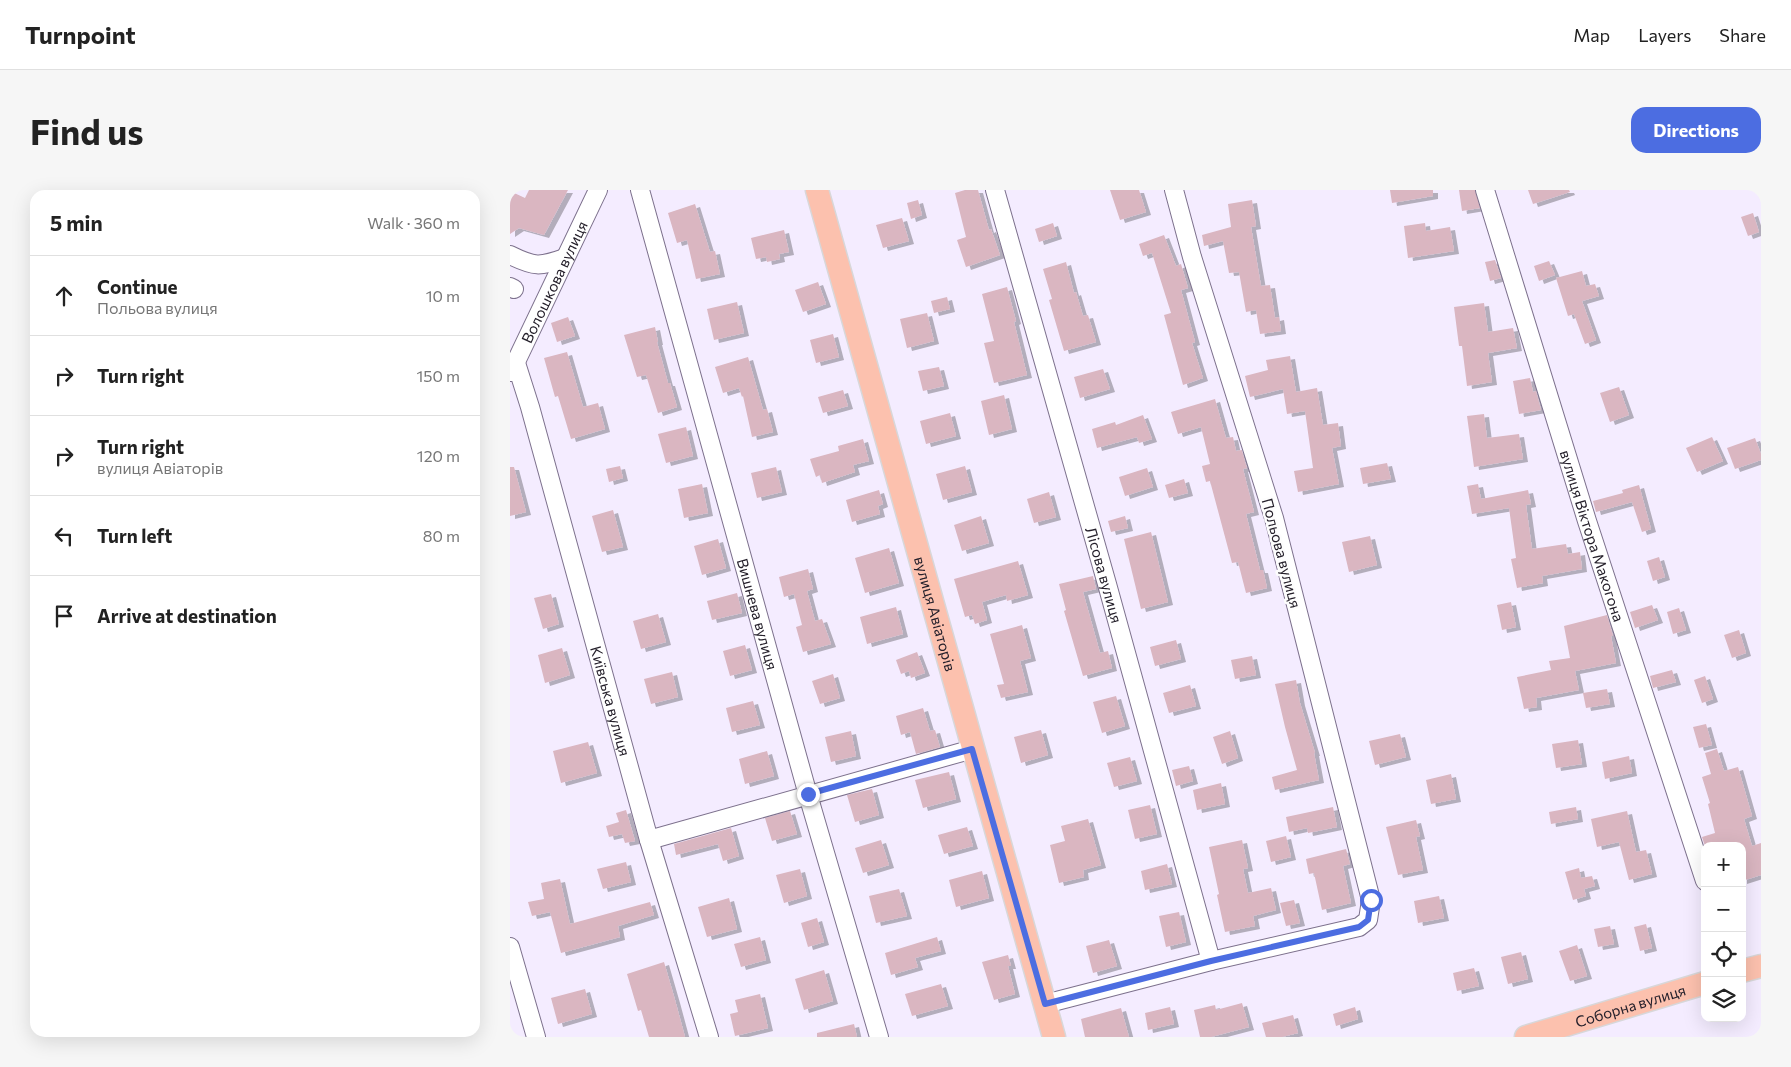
<!DOCTYPE html>
<html lang="en">
<head>
<meta charset="utf-8">
<style>
  body { margin:0; font-family:Commissioner,sans-serif; background:#f6f6f6; color:#222 }
  .controls { position:absolute; right:15px; bottom:15px; display:grid; overflow:hidden; border-radius:10px; box-shadow:0 5px 20px #0002 }
  .controls button { width:45px; height:45px; display:grid; place-items:center; padding:0; border:0; border-bottom:1px solid #e0e0e0; background:#fff; color:#222; font:25px sans-serif }
  .stop { position:absolute; width:15px; height:15px; margin:-11px; border:4px solid #4c6de1; border-radius:50%; background:#fff }
  .stop.end { background:#4c6de1; border-color:#fff; box-shadow:0 1px 5px #0008 }
  .list { margin:0; padding:0; list-style:none }
  h2 { display:flex; justify-content:space-between; align-items:center; height:65px; margin:0; padding:0 20px; font-size:21px }
  h2 small { font-size:16px; font-weight:400; color:#767676 }
  .list li { display:grid; grid-template-columns:32px 1fr auto; gap:15px; align-items:center; box-sizing:border-box; height:80px; padding:0 20px; border-top:1px solid #e0e0e0 }
  .list b { display:block; font-size:19px; white-space:nowrap }
  .list p { margin:0; font-size:16px; white-space:nowrap; color:#767676 }
  .list em { font-size:16px; font-style:normal; color:#767676 }
  .icon { flex:none; width:28px; height:28px; fill:none; stroke:currentColor; stroke-width:2; stroke-linecap:round; stroke-linejoin:round }
  .map { position:relative; flex:none; width:1251px; height:847px; overflow:hidden; border-radius:15px }
  header { display:flex; align-items:center; gap:30px; box-sizing:border-box; height:70px; padding:0 25px; background:#fff; border-bottom:1px solid #e0e0e0 }
  header strong { font-size:24px }
  nav { display:flex; gap:28px; margin-inline-start:auto; font-size:18px }
  .intro { display:flex; align-items:center; justify-content:space-between; box-sizing:border-box; height:120px; padding:0 30px }
  h1 { margin:0; font-size:35px }
  .button { padding:12px 22px; border-radius:15px; background:#4c6de1; color:#fff; font-size:18px; font-weight:700 }
  main { display:flex; gap:30px; padding:0 30px }
  aside { flex:1; background:#fff; border-radius:15px; box-shadow:0 5px 20px #0002 }
  .map>svg:first-child { display:block }
  .building { fill:#dab6c1; filter:url(#shadow) }
  .lines { fill:none; stroke-linecap:round; stroke-linejoin:round }
  .minor-casing { stroke:#7d718d; stroke-width:20 }
  .major-casing { stroke:#d8d7d9; stroke-width:25 }
  .minor { stroke:#fff; stroke-width:18 }
  .major { stroke:#fcc1ae; stroke-width:22 }
  .route { stroke:#4c6de1; stroke-width:6 }
  .labels { text-anchor:middle; dominant-baseline:central; stroke-width:5; stroke-linejoin:round; paint-order:stroke }
  .street-label { font-size:15px; fill:#25202b; stroke:#fdfdfd }
</style>
</head>
<body>
<header>
<strong>Turnpoint</strong>
<nav><a>Map</a><a>Layers</a><a>Share</a></nav>
</header>
<div class="intro"><h1>Find us</h1><a class="button">Directions</a></div>
<main>
<aside>
<h2>5 min<small>Walk · 360 m</small></h2>
<ul class="list">
<li><svg class="icon" aria-label="ahead" viewBox="0 0 24 24"><path d="M12 20V5M6 11l6-6 6 6"/></svg><div><b>Continue</b><p>Польова вулиця</p></div><em>10 m</em></li>
<li><svg class="icon" aria-label="right" viewBox="0 0 24 24"><path d="M7 20v-9h11M14 6l5 5-5 5"/></svg><div><b>Turn right</b></div><em>150 m</em></li>
<li><svg class="icon" aria-label="right" viewBox="0 0 24 24"><path d="M7 20v-9h11M14 6l5 5-5 5"/></svg><div><b>Turn right</b><p>вулиця Авіаторів</p></div><em>120 m</em></li>
<li><svg class="icon" aria-label="left" viewBox="0 0 24 24"><path d="M17 20v-9H6M10 6l-5 5 5 5"/></svg><div><b>Turn left</b></div><em>80 m</em></li>
<li><svg class="icon" aria-label="arrive" viewBox="0 0 24 24"><path d="M6 21V4h12l-3 4 3 4H6"/></svg><div><b>Arrive at destination</b></div></li>
</ul>
</aside>
<div class="map">
<svg width="1251" height="847" viewBox="0 0 1251 847">
  <defs>
    <filter id="shadow"><feDropShadow dx="5" dy="3" stdDeviation="0" flood-color="#0004"/></filter>
  </defs>
  <rect width="100%" height="100%" fill="#f4ecff"/>
  <g class="building">
    <path d="M19 0H58L34 45 9 38 0 44V1L15 8Z"/>
    <path d="M455 0H468L479 40 481 39 490 65 456 77 447 50 456 47 445 3Z"/>
    <path d="M600 0H629L636 22 610 30Z"/>
    <path d="M880 0H923V6L882 13Z"/>
    <path d="M949 0H965L970 18 952 21Z"/>
    <path d="M1018 0H1059L1060 2 1023 14Z"/>
    <path d="M408 10 412 25 401 29 397 13Z"/>
    <path d="M742 10 746 36 741 37 751 96 760 95 765 128 769 127 771 141 750 144 746 120 736 122 729 82 719 83 713 51 694 56 692 45 721 37 718 14Z"/>
    <path d="M185 14 200 62 205 61 210 84 186 89 177 50 167 53 158 23Z"/>
    <path d="M1243 23 1249 42 1238 46 1231 27Z"/>
    <path d="M392 28 399 51 373 58 366 35Z"/>
    <path d="M543 33 547 46 529 52 525 39Z"/>
    <path d="M915 33 916 41 940 37 944 61 898 68 894 36Z"/>
    <path d="M274 40 279 62 269 64 270 69 257 72 256 67 246 69 241 48Z"/>
    <path d="M654 45 666 76 671 74 678 98 671 100 685 152 682 153 693 188 673 195 654 125 661 123 642 63 633 66 629 54Z"/>
    <path d="M985 70 991 88 980 91 975 72Z"/>
    <path d="M1039 71 1045 85 1029 91 1024 76Z"/>
    <path d="M556 72 564 103 566 102 573 126 578 125 586 152 554 161 539 110 542 109 533 79Z"/>
    <path d="M1072 81 1076 96 1085 94 1089 106 1072 111 1086 150 1075 154 1064 124 1058 126 1046 88Z"/>
    <path d="M308 92 316 114 293 122 285 100Z"/>
    <path d="M497 97 506 131 504 132 517 185 484 193 474 153 484 151 472 104Z"/>
    <path d="M437 107 440 119 424 123 421 111Z"/>
    <path d="M227 112 234 143 204 150 197 119Z"/>
    <path d="M974 113 978 142 1003 138 1007 158 978 163 982 192 957 196 952 156H949L944 117Z"/>
    <path d="M417 123 424 151 397 158 390 129Z"/>
    <path d="M58 127 65 146 47 152 41 133Z"/>
    <path d="M145 137 148 152H147L158 193H160L167 217 148 223 136 185 127 187 114 145Z"/>
    <path d="M323 144 329 167 306 173 300 150Z"/>
    <path d="M57 162 73 217 88 213 95 239 61 249 48 206 45 207 34 168Z"/>
    <path d="M780 166 786 202 807 198 813 235 828 233 831 256 822 258 829 294 788 302 784 281 803 278 795 221 777 224 773 199 740 207 735 186 758 180 756 170Z"/>
    <path d="M238 167 253 220 257 219 263 242 242 247 233 206 232 207 229 198 213 203 205 177Z"/>
    <path d="M429 177 434 196 413 201 408 181Z"/>
    <path d="M593 179 600 199 570 208 564 187Z"/>
    <path d="M1020 188 1023 202 1026 201 1031 220 1009 224 1003 191Z"/>
    <path d="M1109 197 1119 225 1100 232 1090 203Z"/>
    <path d="M333 200 338 216 313 223 308 207Z"/>
    <path d="M494 205 502 239 479 245 471 211Z"/>
    <path d="M705 209 716 248 723 247 726 261 732 260 735 272 737 278 733 279 744 322 736 324 750 380H753L757 398 736 403 728 372 722 373 700 291 696 292 692 276 700 274 691 237 668 244 661 222Z"/>
    <path d="M440 223 446 246 416 254 410 231Z"/>
    <path d="M974 224 977 248 1009 244 1013 269 964 277 957 226Z"/>
    <path d="M633 225 642 249 629 253 627 247 587 258 582 239 605 232 606 235Z"/>
    <path d="M176 237 183 266 156 273 148 244Z"/>
    <path d="M1202 247 1213 271 1187 282 1176 258Z"/>
    <path d="M1245 248 1251 264V270L1225 279 1217 258Z"/>
    <path d="M353 249 359 271 343 275 345 282 312 293 310 285 306 287 300 269 329 261 328 256Z"/>
    <path d="M877 273 881 289 853 294 850 278Z"/>
    <path d="M110 276 113 288 99 292 96 279Z"/>
    <path d="M455 276 462 302 433 310 426 284Z"/>
    <path d="M0 277H4L16 322 0 326Z"/>
    <path d="M266 277 272 302 247 308 241 283Z"/>
    <path d="M637 278 643 297 615 306 609 287Z"/>
    <path d="M674 289 678 303 659 308 655 295Z"/>
    <path d="M192 294 198 323 174 328 168 299Z"/>
    <path d="M968 294 971 309 1018 300 1021 314 1016 315 1022 359 1056 354 1058 364 1070 362 1072 379 1032 386 1033 393 1007 398 1001 369 1006 368 999 318 962 324 957 296Z"/>
    <path d="M1129 295 1141 339 1132 342 1122 312 1086 322 1083 311 1113 303 1112 300Z"/>
    <path d="M369 300 373 314 368 316 370 324 342 332 336 310Z"/>
    <path d="M539 302 546 327 524 333 517 309Z"/>
    <path d="M103 320 113 357 92 362 82 326Z"/>
    <path d="M471 326 479 353 452 361 444 335Z"/>
    <path d="M615 326 618 338 601 342 598 331Z"/>
    <path d="M641 342 658 412 631 419 614 349Z"/>
    <path d="M860 346 867 375 839 382 832 352Z"/>
    <path d="M208 349 216 378 192 385 184 356Z"/>
    <path d="M379 358 389 393 355 403 345 368Z"/>
    <path d="M1149 367 1155 387 1143 391 1137 371Z"/>
    <path d="M508 371 518 405 497 411 496 405 472 412 477 430 465 434 462 425 455 427 444 389Z"/>
    <path d="M298 379 303 399 297 401 305 431 312 429 321 454 293 462 286 437 292 435 284 404 274 407 269 387Z"/>
    <path d="M583 386 586 399 573 402 590 463 598 461 602 478 573 486 554 421 556 420 549 394Z"/>
    <path d="M227 403 232 423 202 430 197 411Z"/>
    <path d="M41 404 49 434 33 439 24 408Z"/>
    <path d="M1001 412 1006 437 992 440 987 415Z"/>
    <path d="M1142 415 1148 430 1125 438 1120 422Z"/>
    <path d="M386 417 393 444 357 454 350 427Z"/>
    <path d="M1169 418 1176 440 1163 444 1157 422Z"/>
    <path d="M148 424 156 452 131 459 123 431Z"/>
    <path d="M1097 425 1103 446H1101L1106 473 1065 481 1069 500 1026 508 1027 517 1014 519 1007 487 1041 480 1039 471 1060 468 1054 436Z"/>
    <path d="M512 435 521 468 510 471 518 502 491 508 487 495 494 494 480 444Z"/>
    <path d="M1229 440 1236 463 1222 468 1214 445Z"/>
    <path d="M666 450 671 469 645 476 640 457Z"/>
    <path d="M235 455 242 480 220 486 213 461Z"/>
    <path d="M52 458 60 485 35 493 28 465Z"/>
    <path d="M407 462 415 483 401 488 399 481 391 484 386 470Z"/>
    <path d="M742 466 746 485 725 489 721 470Z"/>
    <path d="M1162 480 1166 492 1143 498 1140 486Z"/>
    <path d="M162 482 168 507 141 514 134 489Z"/>
    <path d="M323 484 330 508 310 514 302 491Z"/>
    <path d="M1195 486 1203 509 1192 513 1184 490Z"/>
    <path d="M786 490 790 513 805 563H804L809 590 765 600 762 587 787 580 775 537 765 494Z"/>
    <path d="M680 495 686 516 659 523 653 503Z"/>
    <path d="M1097 499 1100 514 1076 518 1073 503Z"/>
    <path d="M606 506 615 536 592 543 583 512Z"/>
    <path d="M243 511 250 535 222 542 216 518Z"/>
    <path d="M413 518 420 541 425 540 430 557 406 564 400 542 391 545 386 526Z"/>
    <path d="M1196 534 1202 555 1189 558 1183 537Z"/>
    <path d="M531 540 538 565 511 573 504 547Z"/>
    <path d="M341 541 346 566 321 572 315 547Z"/>
    <path d="M720 541 728 568 712 574 703 547Z"/>
    <path d="M890 544 896 567 865 575 859 551Z"/>
    <path d="M1068 550 1072 574 1046 578 1042 554Z"/>
    <path d="M78 552 87 583 51 593 43 561Z"/>
    <path d="M1207 559 1214 581 1228 577 1242 626 1234 629 1242 656 1251 653V685L1232 691V656H1195L1192 647 1205 643 1198 614 1200 613 1192 587 1201 584 1195 563Z"/>
    <path d="M257 561 264 586 235 594 229 569Z"/>
    <path d="M1119 566 1122 583 1095 589 1092 572Z"/>
    <path d="M620 567 627 591 604 597 597 573Z"/>
    <path d="M679 576 683 591 666 596 662 580Z"/>
    <path d="M439 582 446 609 413 618 405 590Z"/>
    <path d="M941 584 946 609 921 614 916 590Z"/>
    <path d="M711 593 715 614 687 620 683 600Z"/>
    <path d="M362 599 369 625 345 632 337 605Z"/>
    <path d="M640 615 647 644 625 649 618 620Z"/>
    <path d="M823 617 827 637 798 643 797 638 779 642 776 627Z"/>
    <path d="M1066 617 1068 629 1041 634 1039 622Z"/>
    <path d="M116 620 125 651 115 653 112 644 99 647 96 636 109 632 106 623Z"/>
    <path d="M280 621 287 644 262 651 255 628Z"/>
    <path d="M1117 621 1126 662 1136 660 1142 684 1119 690 1109 652 1087 657 1081 629Z"/>
    <path d="M578 629 591 675 573 680 574 687 549 693 540 655 555 651 551 636Z"/>
    <path d="M906 630 910 646 906 647 913 680 888 685 876 637Z"/>
    <path d="M457 637 463 656 434 664 428 645Z"/>
    <path d="M221 638 229 666 213 671 208 654 166 665 164 654Z"/>
    <path d="M776 646 781 667 761 672 756 651Z"/>
    <path d="M371 650 379 675 353 683 345 658Z"/>
    <path d="M732 650 738 678 733 679 738 703 761 698 766 720 743 726 745 736 715 742 707 705 709 704 699 657Z"/>
    <path d="M836 659 840 674 833 676 841 713 812 720 804 683 799 684 796 669Z"/>
    <path d="M116 672 121 692 93 699 87 679Z"/>
    <path d="M657 674 662 694 635 700 631 681Z"/>
    <path d="M1069 678 1071 688 1082 686 1085 696 1074 699 1076 706 1063 710 1055 682Z"/>
    <path d="M290 679 297 706 274 713 266 685Z"/>
    <path d="M472 681 479 708 446 717 439 690Z"/>
    <path d="M50 689 60 734 140 712 144 725 108 736 110 747 51 763 40 722 22 726 18 712 34 709 31 693Z"/>
    <path d="M389 699 397 726 366 733 359 706Z"/>
    <path d="M929 706 934 728 908 733 904 711Z"/>
    <path d="M219 708 227 739 197 747 188 717Z"/>
    <path d="M784 710 790 733 776 736 770 713Z"/>
    <path d="M669 722 676 752 656 757 649 726Z"/>
    <path d="M307 728 314 752 298 757 291 733Z"/>
    <path d="M1136 734 1142 758 1130 761 1124 737Z"/>
    <path d="M1100 736 1104 754 1088 757 1084 739Z"/>
    <path d="M250 747 256 770 231 777 224 754Z"/>
    <path d="M427 747 431 761 405 768 408 777 381 785 375 763Z"/>
    <path d="M599 750 607 776 583 783 576 756Z"/>
    <path d="M1067 755 1077 786 1060 791 1049 761Z"/>
    <path d="M1011 762 1018 789 998 794 991 767Z"/>
    <path d="M498 765 501 776H498L505 804 484 810 472 772Z"/>
    <path d="M154 772 165 810 175 847H139L131 820 128 821 117 784Z"/>
    <path d="M964 778 969 796 947 801 943 783Z"/>
    <path d="M314 780 323 811 294 820 285 789Z"/>
    <path d="M431 794 438 816 402 826 395 804Z"/>
    <path d="M75 799 82 824 48 834 41 808Z"/>
    <path d="M250 804 258 838 225 846 220 824 228 822 225 810Z"/>
    <path d="M732 813 739 837 701 847H690L684 820 705 815 706 820Z"/>
    <path d="M660 817 664 834 638 840 635 823Z"/>
    <path d="M845 817 848 829 826 836 823 824Z"/>
    <path d="M611 818 619 847H575L571 829Z"/>
    <path d="M783 825 788 843 772 847H756L752 833Z"/>
    <path d="M344 834 347 847H307V843Z"/>
  </g>
  <g class="lines">
    <g class="minor-casing">
      <g id="minor">
        <path id="s1" d="M130 0 298 605 369 847"/>
        <path id="s2" d="M485 0 597 394 701 771"/>
        <path id="s3" d="M975 0 1077 331 1195 691"/>
        <path d="M0 65C24 77 30 77 55 68"/>
        <path d="M0 97 4 99"/>
        <path id="s4" d="M6 173 20 217 139 650 199 847"/>
        <path id="s5" d="M1 182 88 0"/>
        <path d="M139 650 463 559"/>
        <path d="M0 757 26 847"/>
        <path d="M535 814 701 771 849 737 858 730 861 710 764 328 682 67 664 0"/>
      </g>
    </g>
    <g class="major-casing">
      <g id="major">
        <path id="s6" d="M307 0 544 847"/>
        <path d="M1232 781 1251 776"/>
        <path id="s7" d="M1016 847 1195 793"/>
      </g>
    </g>
    <use href="#minor" class="minor"/>
    <use href="#major" class="major"/>
  </g>
  <g class="lines">
    <path class="route" d="M298 604 462 559 535 814 701 771 849 737 858 730 861 710"/>
  </g>
  <g class="labels">
    <g class="street-label">
      <text stroke="none"><textPath href="#s5" startOffset="100">Волошкова вулиця</textPath></text>
      <text stroke="none"><textPath href="#s3" startOffset="362">вулиця Віктора Макогона</textPath></text>
      <text transform="translate(772 363) rotate(75)">Польова вулиця</text>
      <text stroke="none"><textPath href="#s2" startOffset="400">Лісова вулиця</textPath></text>
      <text stroke="none"><textPath href="#s1" startOffset="440">Вишнева вулиця</textPath></text>
      <text stroke="none"><textPath href="#s6" startOffset="440">вулиця Авіаторів</textPath></text>
      <text stroke="none"><textPath href="#s4" startOffset="351">Київська вулиця</textPath></text>
      <text stroke="none"><textPath href="#s7" startOffset="109">Соборна вулиця</textPath></text>
    </g>
  </g>
</svg>
<div class="controls">
<button>+</button>
<button>−</button>
<button><svg class="icon" aria-label="locate" viewBox="0 0 24 24"><circle cx="12" cy="12" r="6"/><path d="M12 2v4M12 18v4M2 12h4M18 12h4"/></svg></button>
<button><svg class="icon" aria-label="layers" viewBox="0 0 24 24"><path d="M12 4l9 5-9 5-9-5zM3 14l9 5 9-5"/></svg></button>
</div>
<div class="stop" style="left:861px;top:710px"></div>
<div class="stop end" style="left:298px;top:604px"></div>
</div>
</main>
</body>
</html>
